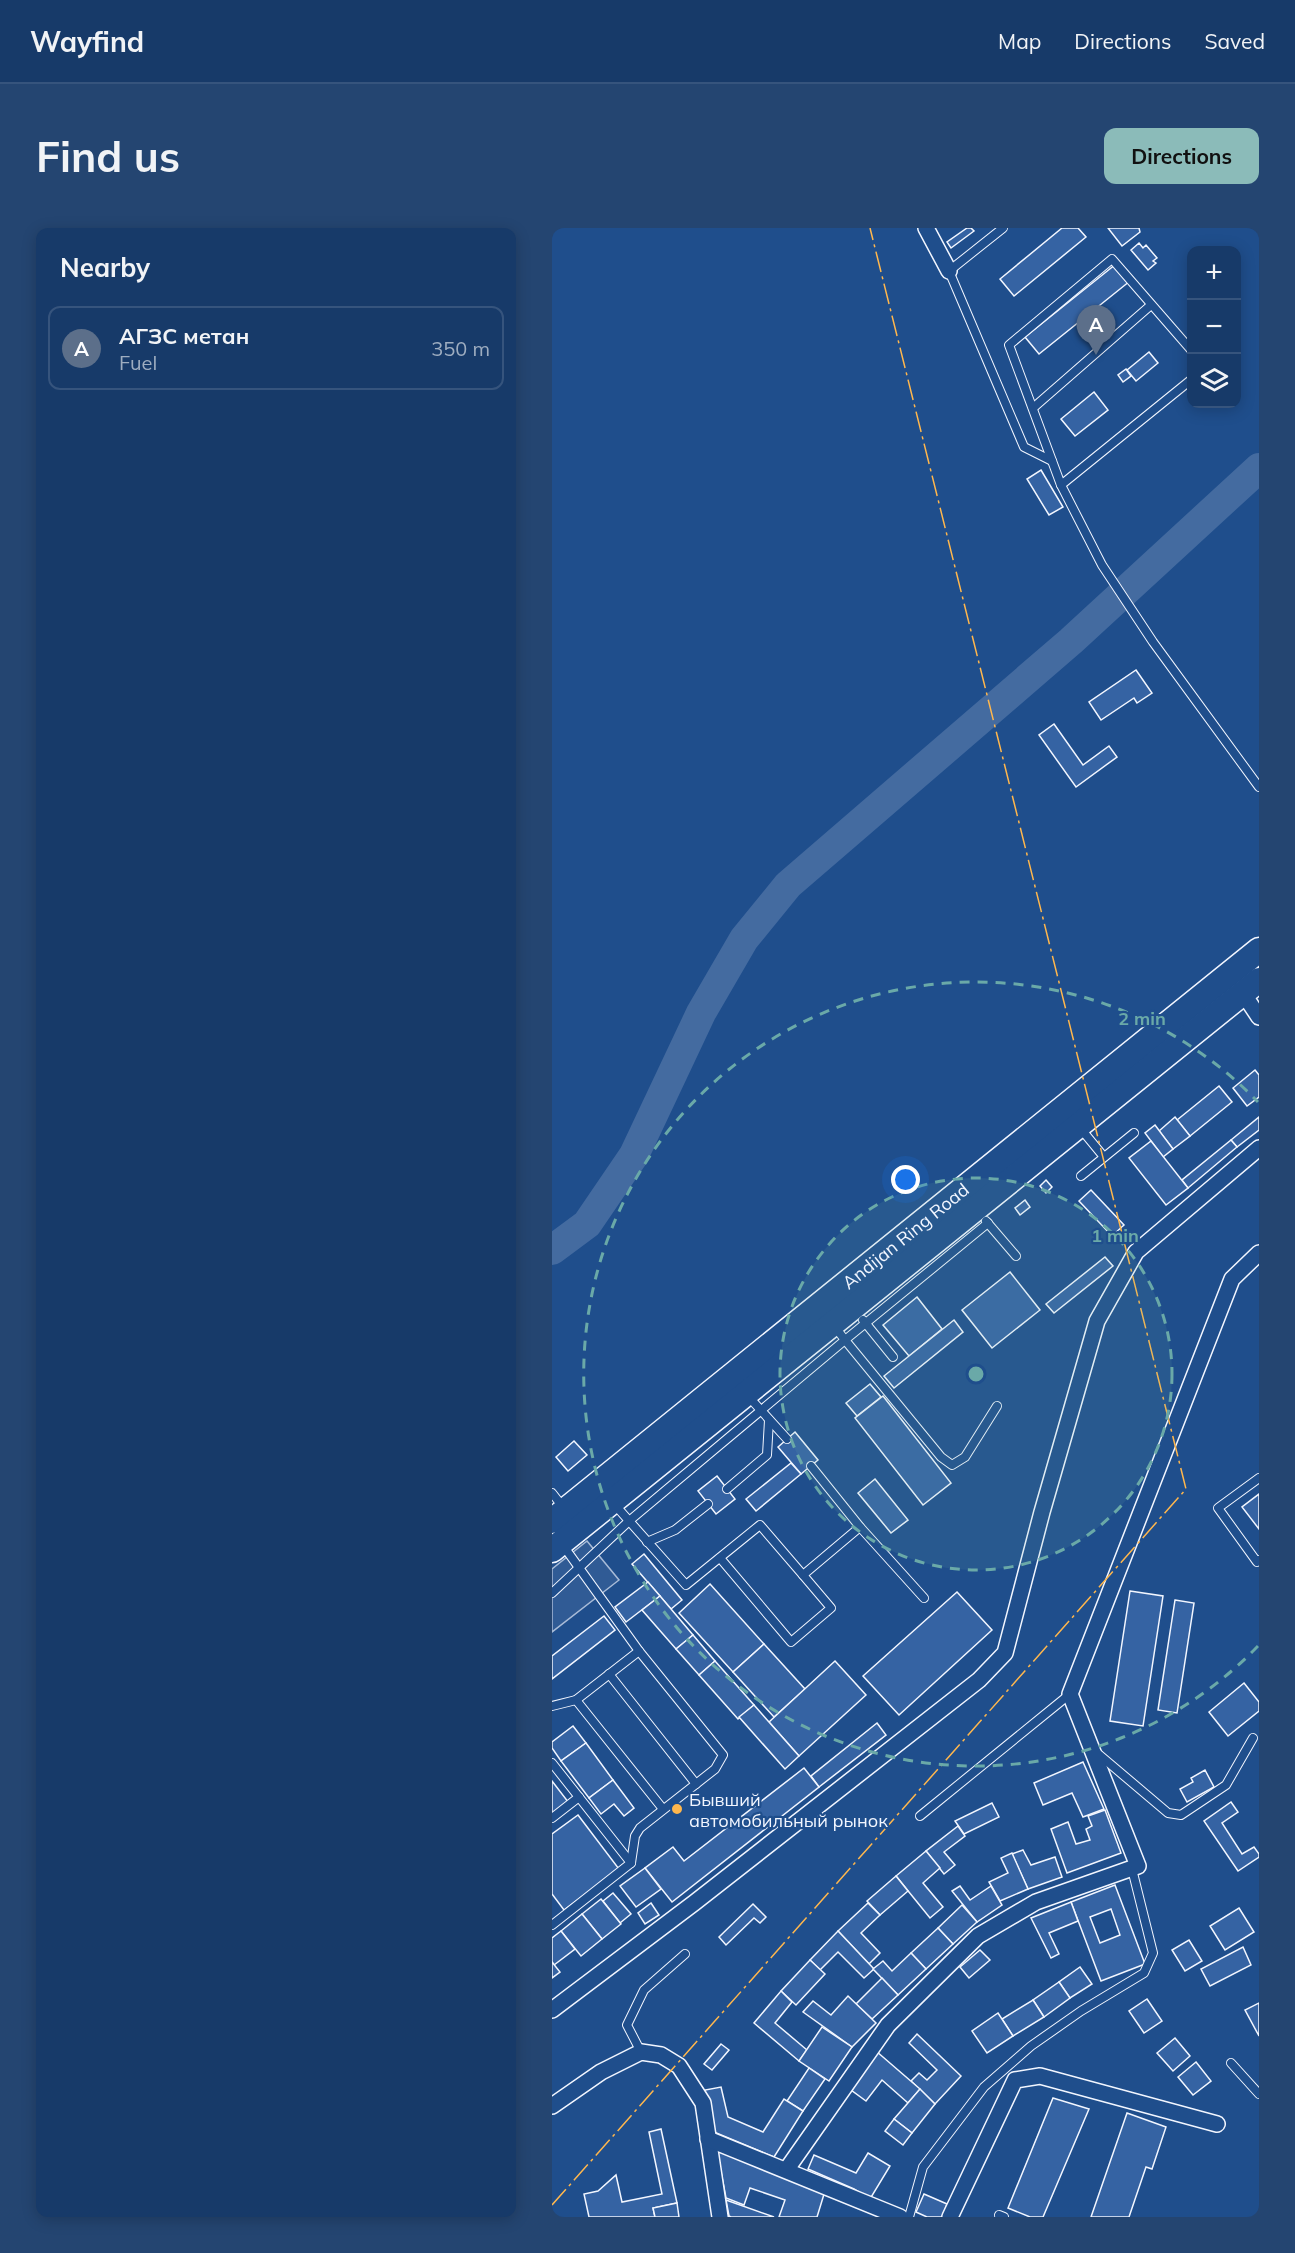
<!DOCTYPE html>
<html lang="en">
<head>
<meta charset="utf-8">
<style>
  body { margin:0; font-family:Mulish,sans-serif; background:#244571; color:#f1f3f6 }
  .controls { position:absolute; right:18px; top:18px; display:grid; overflow:hidden; border-radius:12px; box-shadow:0 3px 15px #0003 }
  .controls button { width:54px; height:54px; display:grid; place-items:center; padding:0; border:0; border-bottom:2px solid #36547d; background:#173a69; color:#f1f3f6; font:30px sans-serif }
  .you { position:absolute; left:354px; top:952px; width:21px; height:21px; margin:-15px; border:4px solid #fff; border-radius:50%; background:#1a73e8; box-shadow:0 0 0 9px #1a73e833 }
  .badge { display:grid; place-items:center; width:39px; height:39px; border-radius:50%; background:#8bbbb9; color:#fff; font-size:20px; font-weight:700 }
  .pin { position:absolute; translate:-50% -50px; filter:drop-shadow(0 2px 3px #0008) }
  .pin::after { content:''; position:absolute; top:32px; width:21px; height:18px; background:inherit; clip-path:polygon(0 0,100% 0,50% 100%) }
  .list { margin:0; padding:0; list-style:none }
  h2 { display:flex; justify-content:space-between; align-items:center; height:78px; margin:0; padding:0 24px; font-size:26px }
  h2 small { font-size:20px; font-weight:400; color:#9eadc0 }
  .list li { display:grid; grid-template-columns:39px 1fr auto; gap:18px; align-items:center; box-sizing:border-box; height:84px; margin:0 12px 12px; padding:0 12px; border:2px solid #36547d; border-radius:12px }
  .list b { display:block; font-size:22px; white-space:nowrap }
  .list p { margin:0; font-size:20px; white-space:nowrap; color:#9eadc0 }
  .list em { font-size:20px; font-style:normal; color:#9eadc0 }
  .icon { flex:none; width:33px; height:33px; fill:none; stroke:currentColor; stroke-width:2; stroke-linecap:round; stroke-linejoin:round }
  .map { position:relative; flex:none; width:707px; height:1989px; overflow:hidden; border-radius:12px }
  header { display:flex; align-items:center; gap:36px; box-sizing:border-box; height:84px; padding:0 30px; background:#173a69; border-bottom:2px solid #36547d }
  header strong { font-size:28px }
  nav { display:flex; gap:33px; margin-inline-start:auto; font-size:21px }
  .intro { display:flex; align-items:center; justify-content:space-between; box-sizing:border-box; height:144px; padding:0 36px }
  h1 { margin:0; font-size:42px }
  .button { padding:15px 27px; border-radius:12px; background:#8bbbb9; color:#111; font-size:21px; font-weight:700 }
  main { display:flex; gap:36px; padding:0 36px }
  aside { flex:1; background:#173a69; border-radius:12px; box-shadow:0 3px 15px #0003 }
  .map>svg:first-child { display:block }
  .built { fill:#305b95; stroke:#a8bbd7; stroke-width:1.5 }
  .lines { fill:none; stroke-linecap:round; stroke-linejoin:round }
  .river { stroke:#446ba0; stroke-width:30 }
  .building { fill:#3563a3; stroke:#f2f6ff; stroke-width:1.5; fill-rule:evenodd }
  .service-casing { stroke:#f2f6ff; stroke-width:10 }
  .minor-casing { stroke:#f2f6ff; stroke-width:18 }
  .trunk-casing { stroke:#f2f6ff; stroke-width:27 }
  .service { stroke:#1f4e8c; stroke-width:8 }
  .minor { stroke:#1f4e8c; stroke-width:15 }
  .trunk { stroke:#1f4e8c; stroke-width:24 }
  .power { stroke:#ffb74d; stroke-width:1.5; stroke-dasharray:21 4.5 3 4.5; stroke-linecap:butt }
  .ring { fill:none; stroke:#6aa9a8; stroke-width:3; stroke-dasharray:10 8 }
  .poi-dot { fill:#ffb74d; stroke:#1f4e8c; stroke-width:2 }
  .labels { text-anchor:middle; dominant-baseline:central; stroke-width:4.5; stroke-linejoin:round; paint-order:stroke }
  .street-label { font-size:18px; fill:#f2f6ff; stroke:#1f4e8c }
  .poi-label { font-size:18px; fill:#f2f6ff; stroke:#1f4e8c; text-anchor:start }
  .centre { fill:#6aa9a8; stroke:#1f4e8c; stroke-width:3 }
  .ring-label { font-size:18px; text-anchor:middle; font-weight:bold; fill:#6aa9a8; stroke:#1f4e8c; stroke-width:4.5; stroke-linejoin:round; paint-order:stroke }
</style>
</head>
<body>
<header>
<strong>Wayfind</strong>
<nav><a>Map</a><a>Directions</a><a>Saved</a></nav>
</header>
<div class="intro"><h1>Find us</h1><a class="button">Directions</a></div>
<main>
<aside>
<h2>Nearby<small></small></h2>
<ul class="list">
<li><span class="badge" style="background:#5c6f8a">A</span><div><b>АГЗС метан</b><p>Fuel</p></div><em>350 m</em></li>
</ul>
</aside>
<div class="map">
<svg width="707" height="1989" viewBox="0 0 707 1989">
  <rect width="100%" height="100%" fill="#1f4e8c"/>
  <path class="built" d="M35 1313 67 1352 0 1404V1341Z"/>
  <g class="lines">
    <path class="river" d="M0 1022 35 996 82 927 149 785 192 711 236 657 519 413 707 240"/>
  </g>
  <g class="building">
    <path d="M415 0H419L422 3 399 20 395 14Z"/>
    <path d="M510 0H526L534 9 462 68 448 51Z"/>
    <path d="M556 0H587L588 4 570 18Z"/>
    <path d="M587 15 591 20 594 17 605 30 601 33 604 35 596 42 579 22Z"/>
    <path d="M564 36 578 53 487 126 473 109Z"/>
    <path d="M597 124 606 135 584 153 575 142Z"/>
    <path d="M574 141 579 148 571 154 566 147Z"/>
    <path d="M542 164 556 182 523 208 509 191Z"/>
    <path d="M489 242 511 279 497 287 475 251Z"/>
    <path d="M584 442 600 465 585 475 582 470 549 492 537 474Z"/>
    <path d="M502 496 531 537 557 518 565 529 524 559 487 507Z"/>
    <path d="M703 842 707 847V869L695 878 681 860Z"/>
    <path d="M667 858 680 874 638 908 625 892Z"/>
    <path d="M623 889 638 908 621 921 607 903Z"/>
    <path d="M707 889V902L685 919 679 912Z"/>
    <path d="M603 897 621 921 611 929 593 905Z"/>
    <path d="M679 912 685 919 636 960 630 952Z"/>
    <path d="M599 913 636 960 614 977 577 930Z"/>
    <path d="M494 952 500 959 494 965 488 958Z"/>
    <path d="M539 962 572 997 560 1008 527 973Z"/>
    <path d="M473 972 478 979 468 987 463 980Z"/>
    <path d="M553 1029 561 1038 502 1085 494 1076Z"/>
    <path d="M458 1044 488 1082 440 1120 410 1082Z"/>
    <path d="M365 1069 390 1101 357 1128 331 1097Z"/>
    <path d="M402 1092 411 1104 342 1160 332 1148Z"/>
    <path d="M318 1156 329 1169 305 1188 294 1175Z"/>
    <path d="M331 1168 399 1255 371 1277 303 1190Z"/>
    <path d="M243 1204 266 1232 249 1246 226 1219Z"/>
    <path d="M22 1213 35 1227 16 1243 4 1229Z"/>
    <path d="M239 1235 249 1246 204 1283 194 1271Z"/>
    <path d="M165 1248 183 1271 164 1286 146 1263Z"/>
    <path d="M323 1251 356 1292 339 1305 306 1265Z"/>
    <path d="M707 1266V1301L690 1279Z"/>
    <path d="M92 1326 130 1372 119 1381 80 1336Z"/>
    <path d="M96 1354 108 1368 74 1394 63 1379Z"/>
    <path d="M158 1356 212 1416 181 1444 127 1385Z"/>
    <path d="M578 1363 611 1368 591 1498 558 1493Z"/>
    <path d="M405 1364 440 1402 347 1487 311 1448Z"/>
    <path d="M108 1368 141 1407 124 1421 90 1382Z"/>
    <path d="M623 1372 642 1375 625 1485 606 1482Z"/>
    <path d="M52 1388 63 1402 0 1451V1428Z"/>
    <path d="M141 1407 163 1433 147 1447 124 1421Z"/>
    <path d="M212 1416 253 1461 222 1489 181 1444Z"/>
    <path d="M163 1433 202 1477 186 1491 147 1447Z"/>
    <path d="M283 1433 314 1467 247 1528 217 1494Z"/>
    <path d="M692 1455 707 1474V1483L676 1508 657 1484Z"/>
    <path d="M202 1477 247 1528 233 1541 187 1489Z"/>
    <path d="M325 1495 334 1507 267 1559 259 1548Z"/>
    <path d="M21 1498 34 1515 9 1533 0 1520V1514Z"/>
    <path d="M34 1515 61 1552 37 1570 9 1533Z"/>
    <path d="M531 1534 552 1581 531 1589 520 1565 491 1577 482 1555Z"/>
    <path d="M252 1540 267 1559 120 1674 93 1640 121 1619 132 1633Z"/>
    <path d="M653 1542 662 1559 635 1574 628 1561 641 1554 639 1550Z"/>
    <path d="M61 1552 82 1580 72 1588 62 1576 49 1586 37 1570Z"/>
    <path d="M0 1553 17 1575 0 1588Z"/>
    <path d="M679 1574 686 1584 670 1595 690 1626 702 1619 707 1626V1629L686 1643 652 1593Z"/>
    <path d="M440 1575 447 1589 412 1606 403 1593Z"/>
    <path d="M553 1582 569 1625 515 1645 499 1601 516 1594 524 1616 538 1612 534 1601 540 1598 536 1588Z"/>
    <path d="M26 1587 67 1641 12 1682 0 1666V1606Z"/>
    <path d="M406 1598 413 1608 392 1624 403 1637 392 1646 374 1623Z"/>
    <path d="M471 1622 479 1637 503 1629 510 1649 476 1661 460 1626Z"/>
    <path d="M374 1623 388 1640 371 1655 391 1679 378 1690 344 1648Z"/>
    <path d="M460 1625 476 1661 448 1673 437 1654 456 1645 449 1630Z"/>
    <path d="M93 1640 109 1661 84 1679 68 1658Z"/>
    <path d="M344 1648 356 1663 328 1687 315 1673Z"/>
    <path d="M563 1657 593 1736 549 1753 519 1674ZM559 1681 568 1707 548 1715 538 1689Z"/>
    <path d="M408 1658 418 1672 439 1658 450 1677 425 1694 400 1663Z"/>
    <path d="M61 1665 79 1686 68 1695 51 1673Z"/>
    <path d="M49 1671 69 1696 50 1711 30 1686Z"/>
    <path d="M519 1674 526 1693 497 1705 507 1726 499 1730 479 1690Z"/>
    <path d="M99 1675 107 1687 93 1696 86 1685Z"/>
    <path d="M316 1675 328 1687 309 1705 328 1725 317 1736 286 1703Z"/>
    <path d="M201 1676 214 1689 208 1695 202 1690 174 1717 167 1709Z"/>
    <path d="M410 1677 425 1694 401 1716 386 1700Z"/>
    <path d="M687 1680 702 1704 673 1722 658 1698Z"/>
    <path d="M30 1686 50 1711 29 1728 9 1703Z"/>
    <path d="M386 1700 401 1716 374 1741 359 1725Z"/>
    <path d="M9 1703 23 1721 2 1737 0 1734V1710Z"/>
    <path d="M286 1703 322 1741 312 1750 286 1724 268 1742 258 1732Z"/>
    <path d="M637 1712 650 1733 633 1743 620 1722Z"/>
    <path d="M691 1719 699 1737 658 1758 649 1741Z"/>
    <path d="M428 1722 438 1732 417 1750 408 1739Z"/>
    <path d="M359 1725 374 1741 346 1767 321 1741 331 1733 340 1743Z"/>
    <path d="M258 1732 273 1746 244 1777 229 1763Z"/>
    <path d="M0 1734 8 1744 0 1750Z"/>
    <path d="M528 1739 540 1756 518 1770 507 1754Z"/>
    <path d="M330 1750 346 1767 320 1791 304 1776Z"/>
    <path d="M507 1754 518 1770 492 1789 481 1772Z"/>
    <path d="M229 1763 240 1774 223 1795 255 1822 247 1833 202 1795Z"/>
    <path d="M296 1768 324 1795 300 1819 251 1784 261 1773 279 1787Z"/>
    <path d="M595 1771 610 1793 592 1805 577 1783Z"/>
    <path d="M481 1772 492 1789 461 1808 450 1791Z"/>
    <path d="M707 1775V1808L693 1782Z"/>
    <path d="M446 1785 461 1808 435 1825 420 1803Z"/>
    <path d="M270 1799 300 1819 277 1853 247 1833Z"/>
    <path d="M365 1806 409 1848 383 1876 359 1853 367 1845 375 1852 385 1842 357 1815Z"/>
    <path d="M623 1810 638 1828 621 1843 605 1825Z"/>
    <path d="M169 1816 177 1822 160 1842 152 1836Z"/>
    <path d="M324 1823 368 1861 356 1875 330 1852 314 1873 295 1859Z"/>
    <path d="M644 1834 659 1853 641 1867 626 1849Z"/>
    <path d="M257 1840 273 1851 251 1883 235 1873Z"/>
    <path d="M169 1859 176 1889 211 1904 232 1871 251 1883 222 1929 162 1904 153 1862Z"/>
    <path d="M368 1861 383 1876 360 1905 342 1891Z"/>
    <path d="M501 1870 537 1881 491 1989H478L456 1980Z"/>
    <path d="M575 1885 614 1899 600 1941 594 1939 577 1989H539Z"/>
    <path d="M342 1891 360 1905 351 1917 333 1903Z"/>
    <path d="M109 1901 125 1975 101 1980 103 1989H37L32 1966 46 1963 64 1947 70 1974 110 1966 97 1904Z"/>
    <path d="M165 1923 273 1963 265 1989H227L233 1972 198 1960 192 1977 174 1970Z"/>
    <path d="M316 1925 338 1938 318 1971 302 1961 256 1941 262 1927 304 1945Z"/>
    <path d="M372 1966 395 1976 390 1989H375L364 1984Z"/>
    <path d="M174 1972 222 1989H179L177 1988Z"/>
    <path d="M125 1975 127 1989H103L101 1980Z"/>
  </g>
  <g class="lines">
    <g class="service-casing">
      <g id="service">
        <path d="M451 0 397 43 472 219 500 233"/>
        <path d="M640 123 560 31 457 117 509 257 550 337 601 414 707 559"/>
        <path d="M481 180 599 77"/>
        <path d="M509 257 640 151"/>
        <path d="M529 901 552 929"/>
        <path d="M529 948 582 905"/>
        <path d="M434 993 464 1028"/>
        <path d="M311 1092 341 1129"/>
        <path d="M283 1099 293 1112 436 995"/>
        <path d="M196 1168 235 1211"/>
        <path d="M707 1250 666 1280 705 1334 707 1332"/>
        <path d="M175 1261 215 1227 217 1192"/>
        <path d="M0 1265 11 1279"/>
        <path d="M63 1277 134 1357 208 1297 251 1347 308 1299 259 1238"/>
        <path d="M308 1299 372 1370"/>
        <path d="M95 1314 123 1302 156 1276"/>
        <path d="M168 1330 239 1414 279 1380 251 1347"/>
        <path d="M0 1365 77 1293 293 1112 389 1229 400 1237 413 1229 445 1178"/>
        <path d="M57 1446 144 1556"/>
        <path d="M24 1472 111 1581"/>
        <path d="M0 1478 24 1472 87 1423"/>
        <path d="M544 1524 616 1585 629 1587 674 1557 701 1510"/>
        <path d="M0 1535 79 1635"/>
        <path d="M368 1588 518 1466"/>
        <path d="M0 1590 27 1569"/>
        <path d="M0 1697 79 1635 83 1608 88 1600 163 1541 171 1527 87 1423 10 1316"/>
        <path d="M89 1824 75 1797 92 1762 133 1726"/>
        <path d="M679 1835 707 1866"/>
        <path d="M447 1987 452 1989"/>
        <path d="M357 1989 371 1939 432 1859 479 1818 529 1783 592 1745 601 1725 580 1641"/>
      </g>
    </g>
    <g class="minor-casing">
      <g id="minor">
        <path d="M374 0 397 43"/>
        <path d="M691 765 707 789"/>
        <path d="M0 1782 142 1675 427 1452 453 1425 490 1284 545 1093 584 1024 707 920"/>
        <path d="M0 1878 49 1844 89 1824 109 1827 127 1838 151 1875 168 1989"/>
        <path d="M156 1911 348 1989"/>
        <path d="M235 1941 336 1797 426 1708 484 1674 586 1638 518 1466 680 1051 707 1025"/>
        <path d="M398 1989 463 1852 488 1848 665 1896"/>
      </g>
    </g>
    <g class="trunk-casing">
      <g id="trunk">
        <path id="s1" d="M0 1293 707 722"/>
        <path d="M0 1322 707 752"/>
      </g>
    </g>
    <use href="#service" class="service"/>
    <use href="#minor" class="minor"/>
    <use href="#trunk" class="trunk"/>
    <path class="power" d="M0 1977 634 1261 318 0"/>
  </g>
  <circle cx="424" cy="1146" r="196" fill="#6aa9a8" fill-opacity=".12"/>
  <g class="ring">
    <circle cx="424" cy="1146" r="196"/>
    <path d="M706 1418A392 392 0 1 1 706 874"/>
  </g>
  <circle class="poi-dot" cx="125" cy="1581" r="6"/>
  <g class="labels">
    <g class="street-label">
      <text stroke="none"><textPath href="#s1" startOffset="454">Andijan Ring Road</textPath></text>
    </g>
    <g class="poi-label">
      <text x="137" y="1571">Бывший<tspan x="137" dy="21">автомобильный рынок</tspan></text>
    </g>
  </g>
  <circle cx="424" cy="1146" r="9" class="centre"/>
  <g class="ring-label">
    <text x="590" y="797">2 min</text>
    <text x="563" y="1014">1 min</text>
  </g>
</svg>
<div class="controls">
<button>+</button>
<button>−</button>
<button><svg class="icon" aria-label="layers" viewBox="0 0 24 24"><path d="M12 4l9 5-9 5-9-5zM3 14l9 5 9-5"/></svg></button>
</div>
<div class="you"></div>
<div class="pin badge" style="left:544px;top:127px;background:#5c6f8a">A</div>
</div>
</main>
</body>
</html>
